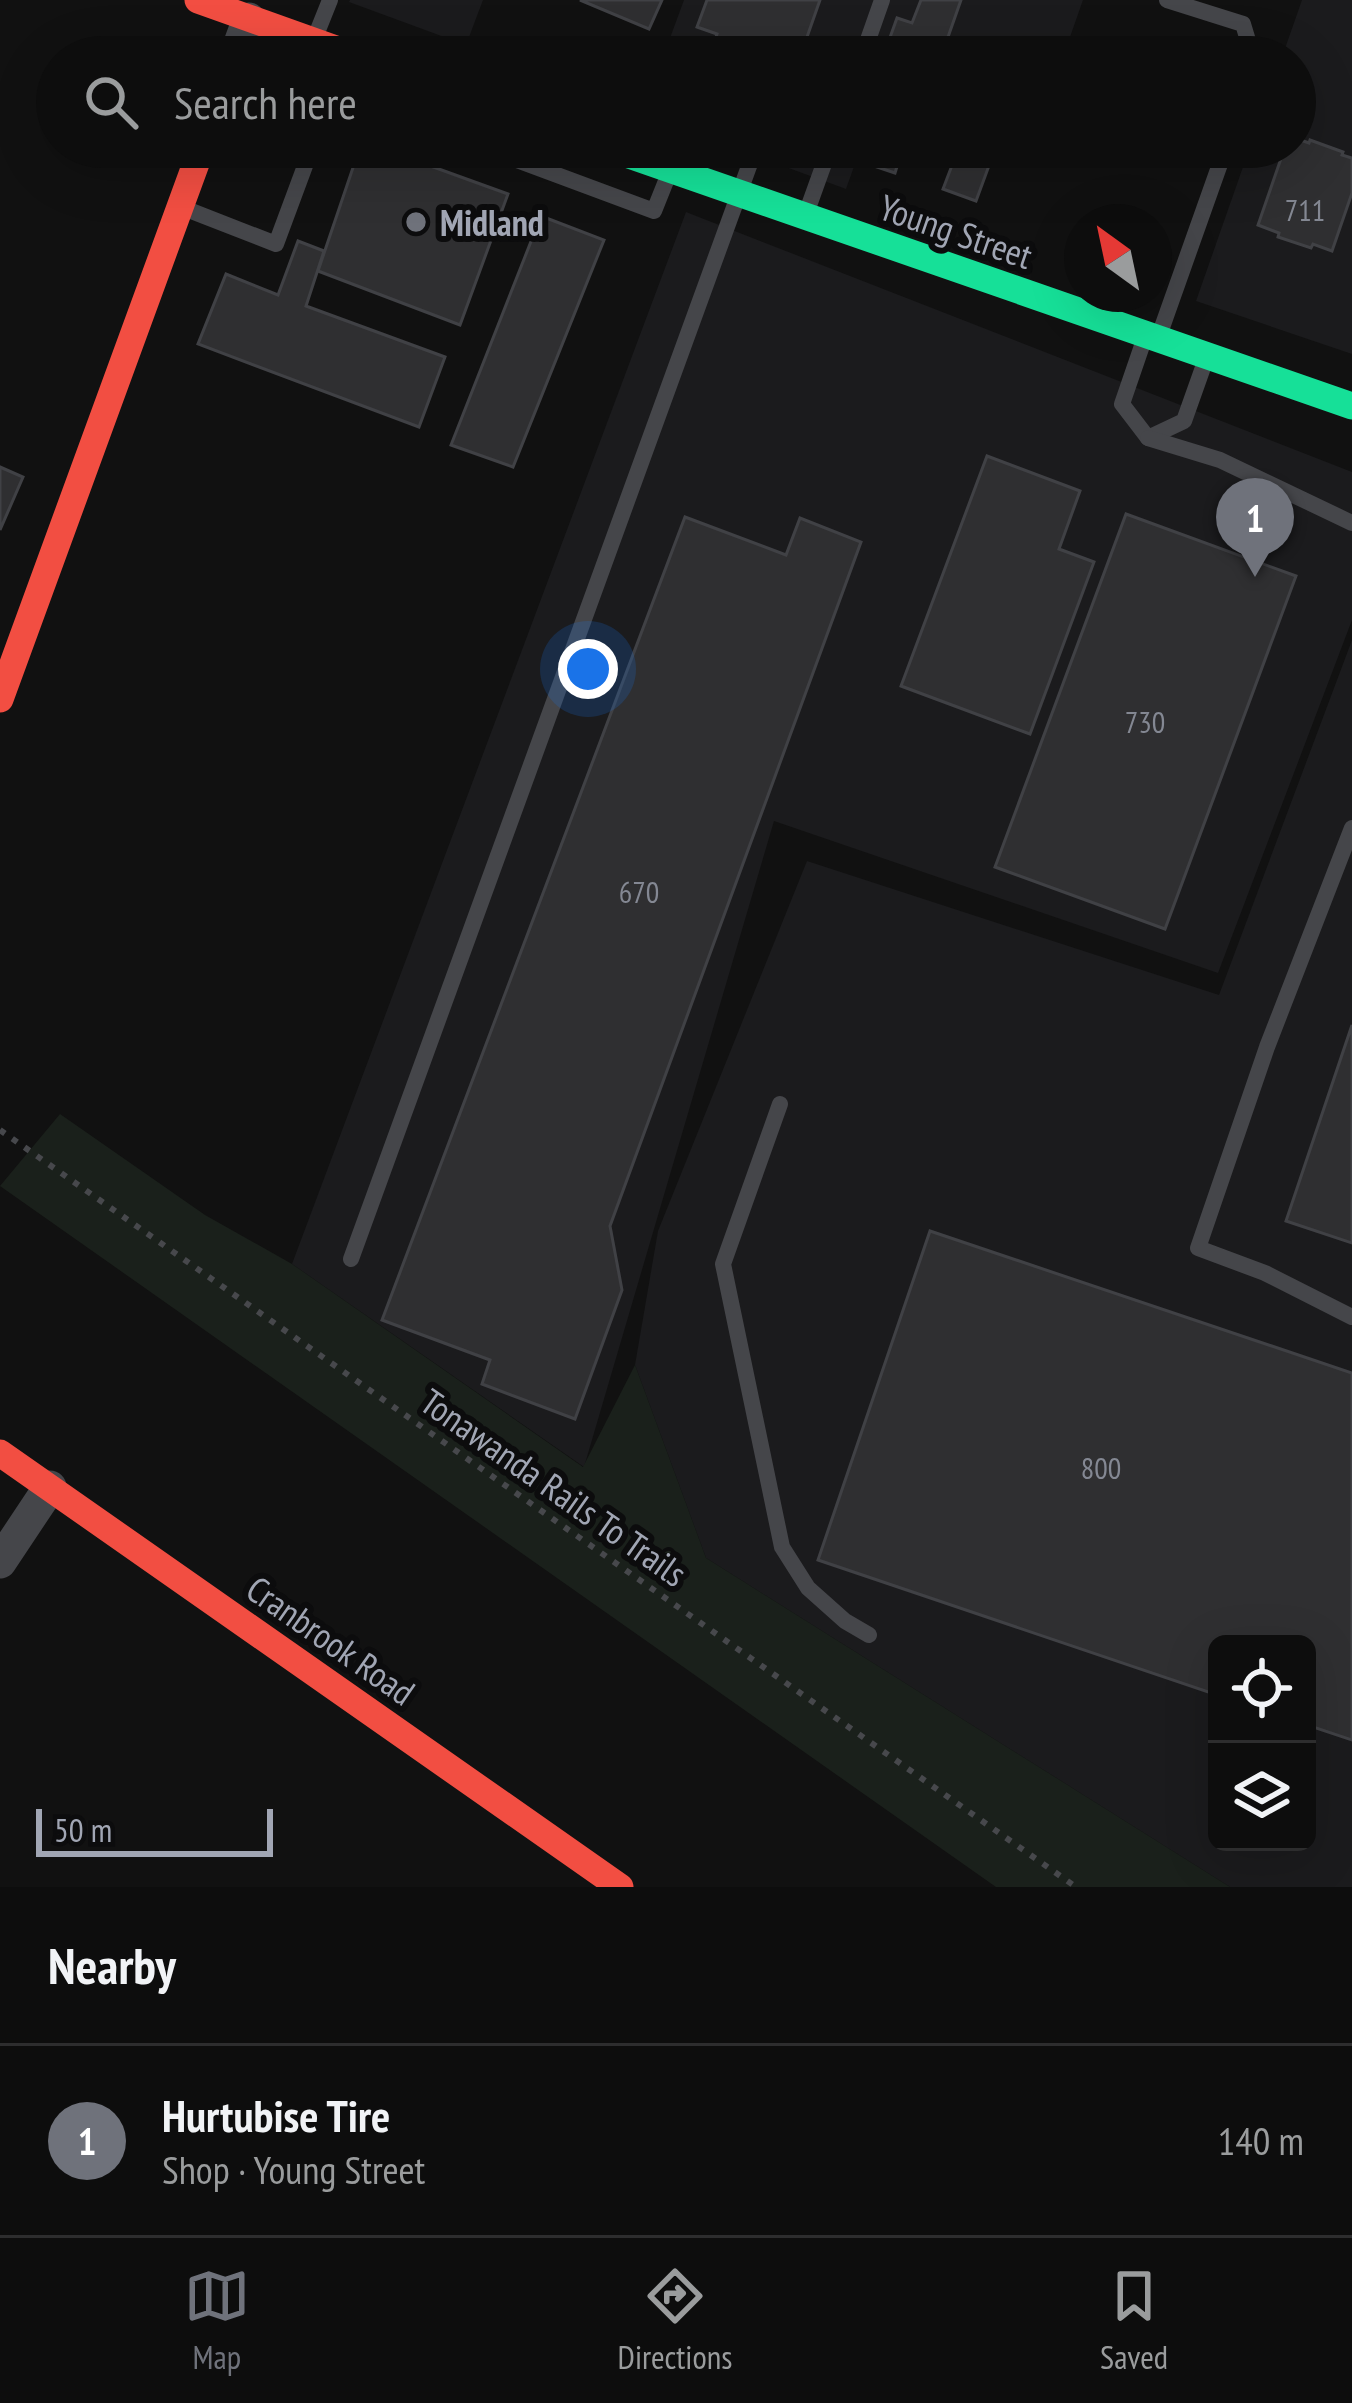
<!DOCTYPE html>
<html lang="en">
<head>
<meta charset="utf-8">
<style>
  body { margin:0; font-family:"PT Sans Narrow",sans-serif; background:#161616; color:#f1f3f6 }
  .controls { position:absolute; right:36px; bottom:36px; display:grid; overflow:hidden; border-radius:18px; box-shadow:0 12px 48px #0002 }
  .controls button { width:108px; height:108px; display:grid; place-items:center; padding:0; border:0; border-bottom:3px solid #2d2d2e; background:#0d0d0d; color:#f1f3f6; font:60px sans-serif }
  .compass { position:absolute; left:1064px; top:204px; width:108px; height:108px; border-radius:50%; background:#0d0d0d; box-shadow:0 12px 48px #0002; rotate:327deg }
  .scale { position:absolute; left:36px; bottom:30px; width:237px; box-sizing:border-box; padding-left:12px; border:6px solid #a1a6b4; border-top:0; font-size:33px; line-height:42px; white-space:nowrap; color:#a1a6b4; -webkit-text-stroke:9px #0c0c0d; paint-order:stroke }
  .you { position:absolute; left:588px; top:669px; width:42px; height:42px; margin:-30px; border:9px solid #fff; border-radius:50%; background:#1a73e8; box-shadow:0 0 0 18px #1a73e833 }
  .badge { display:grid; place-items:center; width:78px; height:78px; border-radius:50%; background:#6f727b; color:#fff; font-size:39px; font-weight:700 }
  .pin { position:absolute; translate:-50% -99px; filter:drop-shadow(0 3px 6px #0008) }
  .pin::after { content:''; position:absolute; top:63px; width:42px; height:36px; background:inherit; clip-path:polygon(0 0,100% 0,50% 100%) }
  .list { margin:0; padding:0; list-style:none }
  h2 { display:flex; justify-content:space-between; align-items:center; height:156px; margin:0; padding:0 48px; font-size:51px }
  h2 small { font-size:39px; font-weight:400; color:#9a9c9d }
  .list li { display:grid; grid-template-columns:78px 1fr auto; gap:36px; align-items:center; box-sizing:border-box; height:192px; padding:0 48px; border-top:3px solid #2d2d2e }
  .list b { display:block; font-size:45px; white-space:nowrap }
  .list p { margin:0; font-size:39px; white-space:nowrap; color:#9a9c9d }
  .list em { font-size:39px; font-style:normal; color:#9a9c9d }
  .icon { flex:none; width:66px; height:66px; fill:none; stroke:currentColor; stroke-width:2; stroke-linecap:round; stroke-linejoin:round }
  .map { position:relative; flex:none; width:1352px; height:1887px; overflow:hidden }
  .search { position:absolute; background:#0d0d0d; box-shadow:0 12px 48px #0002; left:36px; right:36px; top:36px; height:132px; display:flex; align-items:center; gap:30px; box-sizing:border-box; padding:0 42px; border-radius:66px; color:#9a9c9d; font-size:45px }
  .sheet { height:348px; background:#0d0d0d }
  nav { display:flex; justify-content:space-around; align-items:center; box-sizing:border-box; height:168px; border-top:3px solid #2d2d2e; background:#0d0d0d; font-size:33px; color:#9a9c9d }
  nav a { display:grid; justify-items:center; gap:6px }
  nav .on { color:#6f727b }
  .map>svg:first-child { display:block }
  .built { fill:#1b1b1d; fill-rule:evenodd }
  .green { fill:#1a201b }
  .building { fill:#2f2f31; stroke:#404145; stroke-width:3 }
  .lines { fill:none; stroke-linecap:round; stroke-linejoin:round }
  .path { stroke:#47484c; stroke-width:6; stroke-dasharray:6 9; stroke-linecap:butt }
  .lane { stroke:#45464a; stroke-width:16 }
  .street { stroke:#45464a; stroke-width:33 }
  .fast { stroke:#16e098; stroke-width:27 }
  .jam { stroke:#f24e42; stroke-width:27 }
  .poi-dot { fill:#6f727b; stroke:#0c0c0d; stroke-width:4.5 }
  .labels { text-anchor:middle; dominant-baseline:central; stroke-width:12; stroke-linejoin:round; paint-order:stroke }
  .number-label { font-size:30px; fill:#848893 }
  .poi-label { font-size:36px; font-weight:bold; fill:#a1a6b4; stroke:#0c0c0d; text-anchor:start }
  .street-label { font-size:36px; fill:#a1a6b4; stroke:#0c0c0d }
</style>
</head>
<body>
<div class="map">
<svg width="1352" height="1887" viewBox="0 0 1352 1887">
  <rect width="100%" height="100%" fill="#111"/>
  <g class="built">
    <path d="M350 0H483L466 45 349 2Z"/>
    <path d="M684 0H1083L1063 57H905L896 54 894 57H663Z"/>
    <path d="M1302 0H1352V354L1196 301 1250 147H1295V57H1282Z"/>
    <path d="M731 147H861L846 189Z"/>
    <path d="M686 212 1352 472V620L1218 973 774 821 584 1467 292 1264Z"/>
    <path d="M1352 640V1887H1230L706 1558 635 1365 658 1231 807 861 1219 995ZM1217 1644H1307V1842H1217Z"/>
  </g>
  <path class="green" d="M60 1114 205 1215 292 1264 583 1467 635 1365 706 1558 1230 1887H996L0 1186Z"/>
  <g class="building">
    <path d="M580 0H662L649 29Z"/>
    <path d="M707 0H820L800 57H727L711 51 717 34 697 27Z"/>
    <path d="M921 0H961L941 57H926L888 43 897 18 912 23Z"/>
    <path d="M1295 138 1309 143 1310 140 1343 152 1342 155 1352 158V193L1332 251 1313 244 1311 248 1278 237 1279 233 1258 225 1285 147H1295Z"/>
    <path d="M360 147H378L508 194 460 325 318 271Z"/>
    <path d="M873 147H903L895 173 868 164Z"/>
    <path d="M959 147H980L994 152 976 201 943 189Z"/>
    <path d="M541 216 604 240 513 467 451 445Z"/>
    <path d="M298 241 324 251 306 306 445 357 419 427 198 344 226 274 278 295Z"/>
    <path d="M987 456 1080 491 1059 549 1094 562 1030 734 901 686Z"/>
    <path d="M0 467 23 477 0 530Z"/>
    <path d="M1126 514 1296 576 1165 929 995 867Z"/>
    <path d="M685 517 786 555 800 518 861 542 610 1226 622 1290 575 1419 482 1384 490 1360 382 1320Z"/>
    <path d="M1352 1025V1243L1286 1221Z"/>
    <path d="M930 1231 1352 1373V1740L1307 1725V1644H1217V1695L818 1560Z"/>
  </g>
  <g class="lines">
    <path class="path" d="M0 1130 1076 1887"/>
    <g class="lane">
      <path d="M1167 0 1243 24 1253 57"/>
      <path d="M314 40 330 0"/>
      <path d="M862 57 882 0"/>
      <path d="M482 147 654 211 670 171"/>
      <path d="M181 207 276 244 312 147"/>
      <path d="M807 211 830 147"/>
      <path d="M1160 333 1226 147"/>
      <path d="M1145 337 1122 404 1148 438 1184 421 1206 359"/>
      <path d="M1148 438 1220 460 1352 523"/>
      <path d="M1352 828 1267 1047 1198 1248 1265 1273 1352 1317"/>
      <path d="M780 1104 723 1264 782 1547 808 1588 845 1621 869 1635"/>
      <path d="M351 1259 756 147"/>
    </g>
    <g class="street">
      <path d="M235 57 249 19"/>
      <path d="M0 1562 50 1487"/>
    </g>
    <path class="fast" d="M606 147 1352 406"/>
    <g class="jam">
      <path d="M198 0 358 57"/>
      <path d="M0 699 202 147"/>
      <path d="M0 1453 620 1887"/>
    </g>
  </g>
  <circle class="poi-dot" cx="416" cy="222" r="12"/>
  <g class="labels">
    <g class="number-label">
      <text x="1305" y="209">711</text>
      <text x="1145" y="721">730</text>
      <text x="639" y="891">670</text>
      <text x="1101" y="1467">800</text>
    </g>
    <g class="poi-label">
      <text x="440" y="222">Midland</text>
    </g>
    <g class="street-label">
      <text transform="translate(956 231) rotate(19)">Young Street</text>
      <text transform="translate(554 1487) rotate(35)">Tonawanda Rails To Trails</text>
      <text transform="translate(331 1640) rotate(35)">Cranbrook Road</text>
    </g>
  </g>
</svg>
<div class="controls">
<button><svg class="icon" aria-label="locate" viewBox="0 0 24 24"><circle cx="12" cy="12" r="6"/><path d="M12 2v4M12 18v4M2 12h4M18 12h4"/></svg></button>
<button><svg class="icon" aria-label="layers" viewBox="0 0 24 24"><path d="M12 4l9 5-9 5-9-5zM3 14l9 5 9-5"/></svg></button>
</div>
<svg class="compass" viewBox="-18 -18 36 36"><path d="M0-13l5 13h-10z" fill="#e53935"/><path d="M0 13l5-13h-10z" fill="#9a9c9d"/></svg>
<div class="scale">50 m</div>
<div class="you"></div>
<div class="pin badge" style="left:1255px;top:577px">1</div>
<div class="search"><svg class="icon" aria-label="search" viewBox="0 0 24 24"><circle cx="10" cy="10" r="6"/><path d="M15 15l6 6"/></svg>Search here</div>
</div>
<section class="sheet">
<h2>Nearby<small></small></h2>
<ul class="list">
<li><span class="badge">1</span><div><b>Hurtubise Tire</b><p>Shop · Young Street</p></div><em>140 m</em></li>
</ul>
</section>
<nav>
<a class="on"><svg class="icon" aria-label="map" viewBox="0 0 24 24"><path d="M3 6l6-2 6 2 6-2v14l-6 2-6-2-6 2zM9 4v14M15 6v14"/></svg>Map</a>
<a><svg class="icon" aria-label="directions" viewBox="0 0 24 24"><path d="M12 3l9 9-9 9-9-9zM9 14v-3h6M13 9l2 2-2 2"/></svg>Directions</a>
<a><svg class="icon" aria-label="saved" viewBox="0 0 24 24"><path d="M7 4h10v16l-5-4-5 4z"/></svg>Saved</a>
</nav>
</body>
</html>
